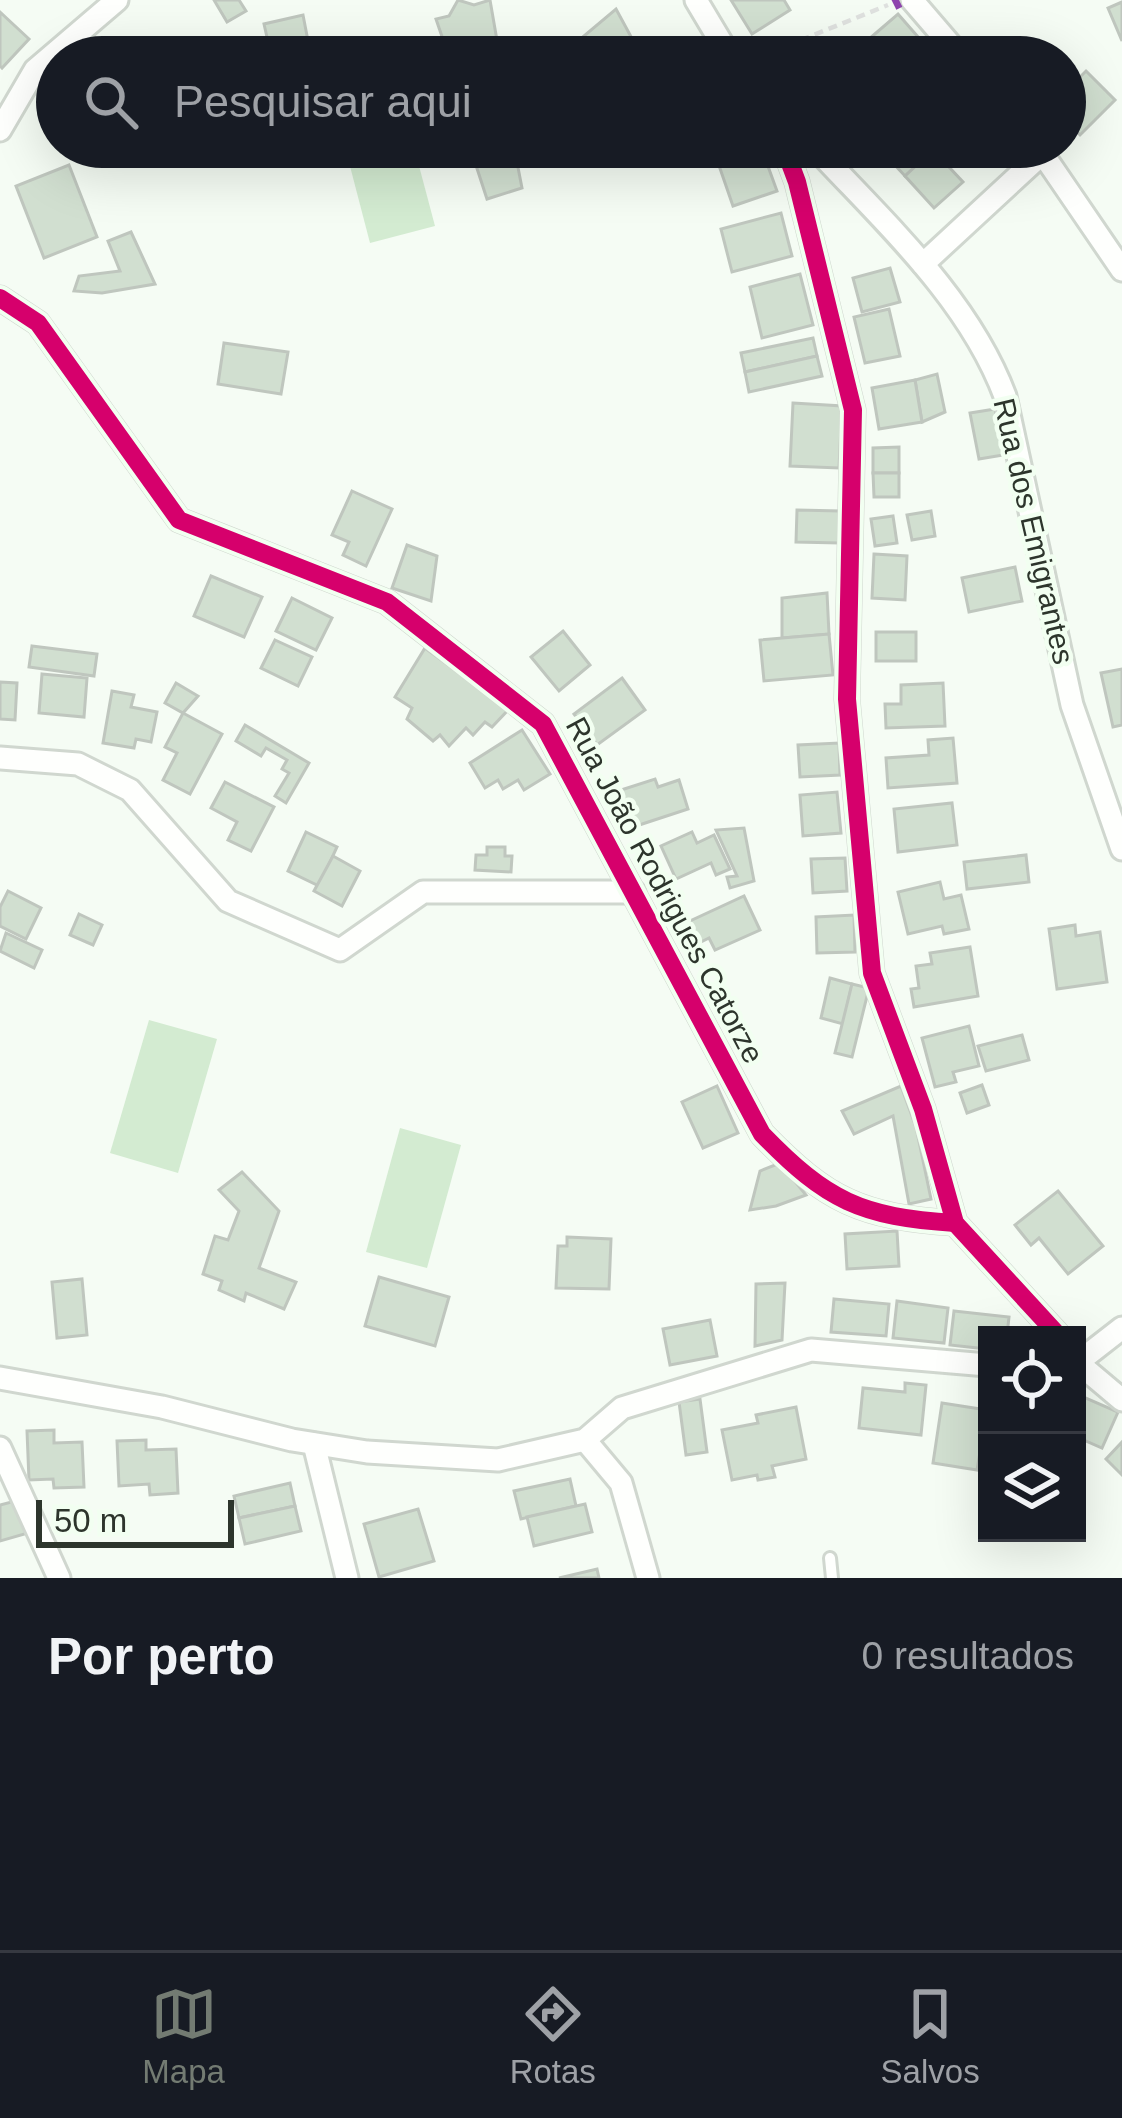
<!DOCTYPE html>
<html lang="pt">
<head>
<meta charset="utf-8">
<style>
  body { margin:0; font-family:Arial,sans-serif; background:#20242c; color:#f1f3f6 }
  .controls { position:absolute; right:36px; bottom:36px; display:grid; overflow:hidden; border-radius:0px; box-shadow:0 12px 48px #0002 }
  .controls button { width:108px; height:108px; display:grid; place-items:center; padding:0; border:0; border-bottom:3px solid #363941; background:#171b24; color:#f1f3f6; font:60px sans-serif }
  .scale { position:absolute; left:36px; bottom:30px; width:198px; box-sizing:border-box; padding-left:12px; border:6px solid #2d352c; border-top:0; font-size:33px; line-height:42px; white-space:nowrap; color:#2d352c; -webkit-text-stroke:9px #f2fff1; paint-order:stroke }
  .list { margin:0; padding:0; list-style:none }
  h2 { display:flex; justify-content:space-between; align-items:center; height:156px; margin:0; padding:0 48px; font-size:51px }
  h2 small { font-size:39px; font-weight:400; color:#9ea1a6 }
  .icon { flex:none; width:66px; height:66px; fill:none; stroke:currentColor; stroke-width:2; stroke-linecap:round; stroke-linejoin:round }
  .map { position:relative; flex:none; width:1122px; height:1578px; overflow:hidden }
  .search { position:absolute; background:#171b24; box-shadow:0 12px 48px #0002; left:36px; right:36px; top:36px; height:132px; display:flex; align-items:center; gap:30px; box-sizing:border-box; padding:0 42px; border-radius:66px; color:#9ea1a6; font-size:45px }
  .sheet { height:372px; background:#171b24 }
  nav { display:flex; justify-content:space-around; align-items:center; box-sizing:border-box; height:168px; border-top:3px solid #363941; background:#171b24; font-size:33px; color:#9ea1a6 }
  nav a { display:grid; justify-items:center; gap:6px }
  nav .on { color:#737b72 }
  .map>svg:first-child { display:block }
  .green { fill:#d3ebd1 }
  .building { fill:#d1dfd0; stroke:#bfc6be; stroke-width:3 }
  .lines { fill:none; stroke-linecap:round; stroke-linejoin:round }
  .lane-casing { stroke:#d0d7cf; stroke-width:16 }
  .street-casing { stroke:#d0d7cf; stroke-width:27 }
  .path { stroke:#dfe1df; stroke-width:4.5; stroke-dasharray:9 6; stroke-linecap:butt }
  .lane { stroke:#fefffd; stroke-width:10 }
  .street { stroke:#fefffd; stroke-width:21 }
  .quiet { stroke:#8e44ad; stroke-width:15; stroke-dasharray:30 15; stroke-linecap:butt }
  .cycleway-casing { stroke:#f2fff1; stroke-width:26 }
  .cycleway { stroke:#d6006c; stroke-width:18 }
  .labels { text-anchor:middle; dominant-baseline:central; stroke-width:9; stroke-linejoin:round; paint-order:stroke }
  .street-label { font-size:30px; fill:#2d352c; stroke:#f2fff1 }
</style>
</head>
<body>
<div class="map">
<svg width="1122" height="1578" viewBox="0 0 1122 1578">
  <rect width="100%" height="100%" fill="#f5fcf4"/>
  <g class="green">
    <path d="M345 147H414L435 226 370 243Z"/>
    <path d="M149 1020 217 1039 178 1173 110 1153Z"/>
    <path d="M400 1128 461 1145 427 1268 366 1252Z"/>
  </g>
  <g class="building">
    <path d="M214 0H239L246 11 227 22Z"/>
    <path d="M458 0 474 5 490 0 499 52 509 57H449L436 19 449 16Z"/>
    <path d="M731 0H784L790 10 752 34Z"/>
    <path d="M1122 2V41L1108 8Z"/>
    <path d="M616 9 642 57H538L571 47Z"/>
    <path d="M0 12 29 39 2 68 0 66Z"/>
    <path d="M898 14 926 46 913 57H884L869 39Z"/>
    <path d="M303 15 309 46 271 55 264 24Z"/>
    <path d="M833 40 852 57H816Z"/>
    <path d="M1086 71 1115 100 1080 135 1065 120V92Z"/>
    <path d="M470 147H514L522 188 487 199Z"/>
    <path d="M559 147H584L585 153 563 160Z"/>
    <path d="M761 147 777 191 733 206 715 154 732 148 735 156Z"/>
    <path d="M878 147H930L933 150 905 176Z"/>
    <path d="M933 150 963 182 934 208 905 176Z"/>
    <path d="M69 165 97 237 44 258 16 186Z"/>
    <path d="M781 213 792 256 732 272 721 229Z"/>
    <path d="M131 232 155 284 102 293 74 291 79 276 120 271 108 241Z"/>
    <path d="M890 268 900 302 862 312 853 278Z"/>
    <path d="M800 274 813 325 762 338 750 287Z"/>
    <path d="M889 309 900 356 865 363 854 317Z"/>
    <path d="M813 338 817 356 745 372 741 353Z"/>
    <path d="M224 343 288 352 281 394 218 384Z"/>
    <path d="M817 356 822 376 749 392 745 372Z"/>
    <path d="M937 374 945 412 922 422 915 380Z"/>
    <path d="M915 380 922 422 879 429 872 388Z"/>
    <path d="M793 403 842 406 839 468 790 466Z"/>
    <path d="M995 409 1003 455 979 459 970 413Z"/>
    <path d="M899 447V473H873V448Z"/>
    <path d="M873 473H899V497H874Z"/>
    <path d="M352 491 392 509 366 566 343 555 349 542 332 535Z"/>
    <path d="M797 510 840 511 839 543 796 542Z"/>
    <path d="M931 511 935 536 912 540 907 515Z"/>
    <path d="M893 516 897 543 875 546 871 519Z"/>
    <path d="M407 545 437 556 431 601 392 588Z"/>
    <path d="M874 554 907 556 905 600 872 598Z"/>
    <path d="M1015 567 1022 601 969 612 962 578Z"/>
    <path d="M211 576 262 597 244 637 194 616Z"/>
    <path d="M827 593 829 634 782 638V598Z"/>
    <path d="M292 598 332 618 316 650 276 631Z"/>
    <path d="M563 631 590 665 559 691 531 657Z"/>
    <rect x="876" y="632" width="40" height="29"/>
    <path d="M829 634 833 675 764 681 760 640Z"/>
    <path d="M275 640 312 657 298 686 261 668Z"/>
    <path d="M32 646 97 654 94 676 29 667Z"/>
    <path d="M425 648 509 709 492 727 485 722 473 735 466 728 449 746 440 735 433 741 407 719 412 708 395 697Z"/>
    <path d="M1122 669V725L1113 727 1101 673Z"/>
    <path d="M42 674 87 678 84 717 39 713Z"/>
    <path d="M622 678 645 710 597 745 574 714Z"/>
    <path d="M0 682 17 683 15 720 0 719Z"/>
    <path d="M176 683 198 696 183 713 165 703Z"/>
    <path d="M943 683 945 726 886 728 885 704H901V685Z"/>
    <path d="M112 691 134 695 131 707 157 712 151 742 136 739 134 748 103 743Z"/>
    <path d="M183 713 222 734 190 794 163 780 177 753 165 747Z"/>
    <path d="M245 725 309 763 286 803 275 796 289 773 282 769 287 760 266 748 261 756 236 741Z"/>
    <path d="M522 730 550 774 524 790 518 780 503 789 498 780 485 788 470 763Z"/>
    <path d="M953 738 957 783 888 788 886 758 929 755 928 740Z"/>
    <path d="M839 743 840 775 800 777 798 745Z"/>
    <path d="M655 779 658 787 679 780 688 809 633 827 621 790Z"/>
    <path d="M225 782 274 807 251 851 228 840 237 822 211 808Z"/>
    <path d="M837 792 841 833 803 836 800 795Z"/>
    <path d="M952 803 957 845 898 852 894 809Z"/>
    <path d="M744 828 754 881 730 888 727 877 737 876 716 830Z"/>
    <path d="M306 832 337 847 319 886 288 871Z"/>
    <path d="M692 832 697 843 714 835 730 869 716 875 711 863 676 879 661 846Z"/>
    <path d="M487 847H505V856H512L511 872 475 870 476 855H487Z"/>
    <path d="M1026 855 1029 882 967 889 964 862Z"/>
    <path d="M333 856 360 871 342 906 314 891Z"/>
    <path d="M845 858 847 891 813 893 811 859Z"/>
    <path d="M940 882 944 899 961 895 969 929 944 934 942 926 908 934 898 892Z"/>
    <path d="M8 891 41 908 26 939 0 926V907Z"/>
    <path d="M744 896 760 930 715 950 709 938 699 943 690 921Z"/>
    <path d="M79 914 102 925 93 945 70 935Z"/>
    <path d="M854 915 855 952 817 953 816 917Z"/>
    <path d="M1075 925 1076 936 1100 932 1107 982 1057 989 1049 929Z"/>
    <path d="M6 933 42 950 34 968 0 951Z"/>
    <path d="M970 947 978 996 914 1007 911 989 919 988 916 966 932 964 930 953Z"/>
    <path d="M830 978 852 984 843 1024 821 1018Z"/>
    <path d="M852 984 869 988 852 1057 835 1053Z"/>
    <path d="M969 1026 979 1066 953 1072 956 1082 935 1087 922 1038Z"/>
    <path d="M1022 1035 1029 1060 986 1071 978 1046Z"/>
    <path d="M982 1085 989 1105 967 1113 960 1093Z"/>
    <path d="M717 1086 738 1133 703 1148 682 1102Z"/>
    <path d="M901 1086 916 1127 931 1199 909 1204 893 1116 854 1134 842 1111Z"/>
    <path d="M780 1163 806 1195 776 1206 750 1210 760 1171Z"/>
    <path d="M242 1172 279 1211 259 1268 296 1282 284 1309 246 1293 244 1301 219 1290 222 1281 203 1274 215 1236 228 1240 239 1211 219 1190Z"/>
    <path d="M1058 1191 1103 1246 1068 1274 1039 1238 1031 1245 1015 1225Z"/>
    <path d="M897 1231 899 1266 847 1269 845 1234Z"/>
    <path d="M567 1237 611 1239 609 1289 556 1288 558 1246H567Z"/>
    <path d="M379 1277 449 1297 435 1346 365 1326Z"/>
    <path d="M82 1279 87 1335 57 1338 52 1282Z"/>
    <path d="M785 1283 782 1340 755 1346 756 1284Z"/>
    <path d="M834 1299 889 1304 886 1336 831 1332Z"/>
    <path d="M897 1301 948 1308 944 1343 893 1338Z"/>
    <path d="M954 1311 1009 1317 1007 1335H987V1349L950 1345Z"/>
    <path d="M710 1320 717 1356 670 1365 663 1329Z"/>
    <path d="M905 1383 926 1385 921 1435 859 1428 863 1388 905 1392Z"/>
    <path d="M1079 1395 1118 1412 1102 1448 1077 1437Z"/>
    <path d="M700 1399 707 1452 686 1455 679 1402Z"/>
    <path d="M942 1403 987 1410 977 1470 933 1463Z"/>
    <path d="M796 1407 806 1459 772 1466 775 1477 758 1480 757 1475 732 1480 722 1430 758 1423 756 1415Z"/>
    <path d="M54 1430V1443L82 1442 84 1487 54 1488 53 1479 29 1480 27 1431Z"/>
    <path d="M146 1440V1450L176 1449 178 1493 150 1495 149 1484 119 1486 117 1441Z"/>
    <path d="M1122 1442V1475L1106 1459Z"/>
    <path d="M570 1479 576 1506 521 1519 514 1491Z"/>
    <path d="M290 1483 295 1506 239 1518 234 1496Z"/>
    <path d="M19 1500 28 1533 0 1541V1505Z"/>
    <path d="M585 1504 592 1532 534 1546 527 1517Z"/>
    <path d="M295 1506 301 1531 245 1544 239 1518Z"/>
    <path d="M418 1509 434 1561 379 1577 364 1524Z"/>
    <path d="M597 1569 599 1578H559Z"/>
  </g>
  <g class="lines">
    <g class="lane-casing">
      <path id="lane" d="M830 1558 832 1578"/>
    </g>
    <g class="street-casing">
      <g id="street">
        <path d="M696 0 730 57"/>
        <path d="M912 0 961 57"/>
        <path d="M0 130 35 70 117 0"/>
        <path d="M784 147 797 182 853 410 847 699 872 973 923 1109 955 1223 1058 1335"/>
        <path d="M793 147 818 151C887 225 969 300 1005 396L1072 705 1122 849"/>
        <path d="M1038 147 1122 270"/>
        <path d="M923 264 1043 153"/>
        <path d="M0 298 38 323 179 520 387 602 543 724 762 1134C827 1201 861 1217 955 1223"/>
        <path d="M0 758 78 764 130 790 228 901 340 950 423 892H634"/>
        <path d="M1077 1362 1122 1400"/>
        <path d="M1077 1363 1122 1328"/>
        <path d="M0 1378 162 1407 292 1440 367 1452 498 1460 585 1440 622 1408 811 1350 987 1365"/>
        <path d="M585 1440 621 1483 648 1578"/>
        <path d="M314 1444 347 1578"/>
        <path d="M0 1448 59 1578"/>
      </g>
    </g>
    <path class="path" d="M759 57 888 5"/>
    <use href="#lane" class="lane"/>
    <use href="#street" class="street"/>
    <path class="quiet" d="M893 3 899 0"/>
    <g class="cycleway-casing">
      <g id="cycleway">
        <path d="M784 147 797 182 853 410 847 699 872 973 923 1109 955 1223 1058 1335"/>
        <path d="M0 298 38 323 179 520 387 602 543 724 762 1134C827 1201 861 1217 955 1223"/>
      </g>
    </g>
    <use href="#cycleway" class="cycleway"/>
  </g>
  <g class="labels">
    <g class="street-label">
      <text transform="translate(1034 531) rotate(77)">Rua dos Emigrantes</text>
      <text transform="translate(665 890) rotate(62)">Rua João Rodrigues Catorze</text>
    </g>
  </g>
</svg>
<div class="controls">
<button><svg class="icon" aria-label="locate" viewBox="0 0 24 24"><circle cx="12" cy="12" r="6"/><path d="M12 2v4M12 18v4M2 12h4M18 12h4"/></svg></button>
<button><svg class="icon" aria-label="layers" viewBox="0 0 24 24"><path d="M12 4l9 5-9 5-9-5zM3 14l9 5 9-5"/></svg></button>
</div>
<div class="scale">50 m</div>
<div class="search"><svg class="icon" aria-label="search" viewBox="0 0 24 24"><circle cx="10" cy="10" r="6"/><path d="M15 15l6 6"/></svg>Pesquisar aqui</div>
</div>
<section class="sheet">
<h2>Por perto<small>0 resultados</small></h2>
<ul class="list">
</ul>
</section>
<nav>
<a class="on"><svg class="icon" aria-label="map" viewBox="0 0 24 24"><path d="M3 6l6-2 6 2 6-2v14l-6 2-6-2-6 2zM9 4v14M15 6v14"/></svg>Mapa</a>
<a><svg class="icon" aria-label="directions" viewBox="0 0 24 24"><path d="M12 3l9 9-9 9-9-9zM9 14v-3h6M13 9l2 2-2 2"/></svg>Rotas</a>
<a><svg class="icon" aria-label="saved" viewBox="0 0 24 24"><path d="M7 4h10v16l-5-4-5 4z"/></svg>Salvos</a>
</nav>
</body>
</html>
